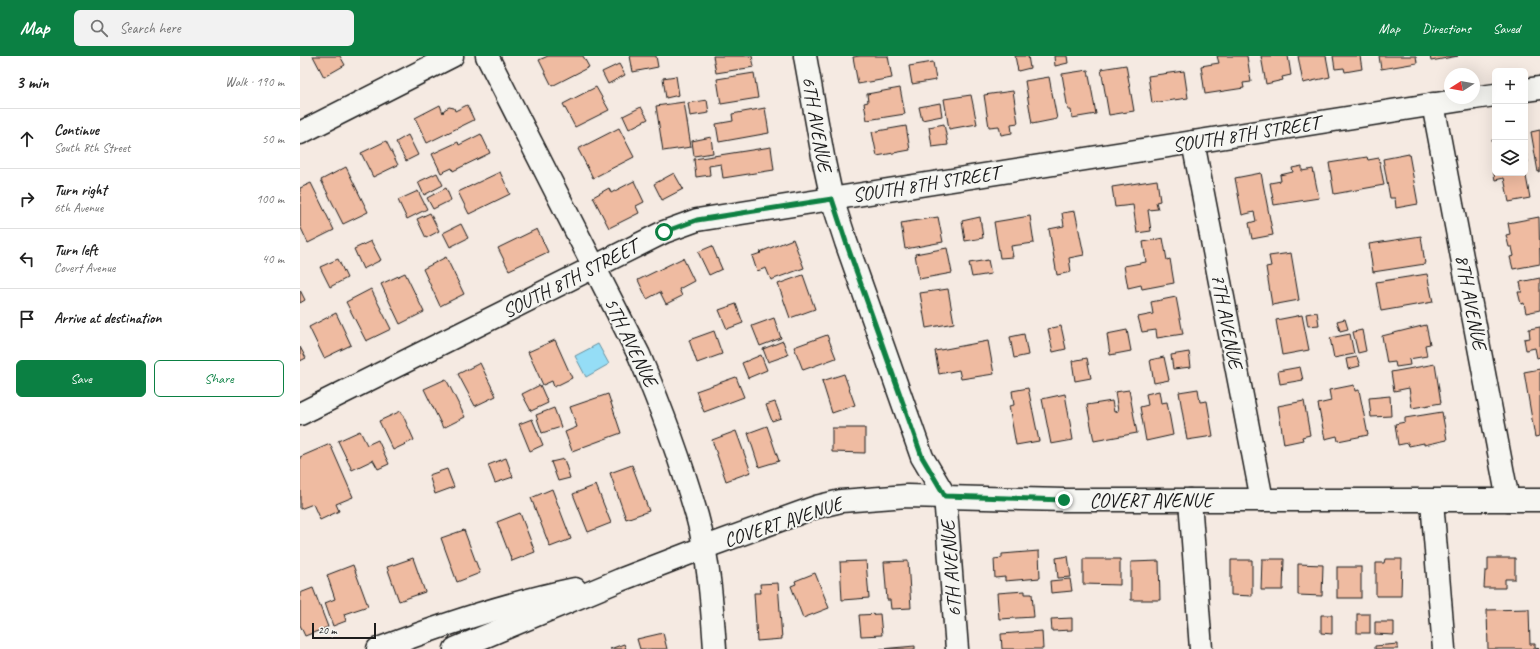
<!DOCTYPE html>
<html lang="en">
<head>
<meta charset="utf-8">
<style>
  body { margin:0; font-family:Caveat,sans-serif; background:#f2f2f2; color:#222 }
  .controls { position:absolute; right:12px; top:12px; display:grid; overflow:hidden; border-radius:6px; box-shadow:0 4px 16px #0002 }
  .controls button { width:36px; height:36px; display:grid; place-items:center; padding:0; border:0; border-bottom:1px solid #e0e0e0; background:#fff; color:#222; font:20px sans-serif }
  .compass { position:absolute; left:1144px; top:12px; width:36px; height:36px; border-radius:50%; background:#fff; box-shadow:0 4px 16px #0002; rotate:259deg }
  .scale { position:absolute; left:12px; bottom:10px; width:64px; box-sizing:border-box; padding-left:4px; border:2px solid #1c1c1c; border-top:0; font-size:11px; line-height:14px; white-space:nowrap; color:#1c1c1c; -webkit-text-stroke:3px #f6f6f2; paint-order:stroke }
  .stop { position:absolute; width:12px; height:12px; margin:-9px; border:3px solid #0b8043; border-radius:50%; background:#fff }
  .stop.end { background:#0b8043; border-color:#fff; box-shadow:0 1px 4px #0008 }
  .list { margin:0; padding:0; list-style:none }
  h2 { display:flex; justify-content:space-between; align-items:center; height:52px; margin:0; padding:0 16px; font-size:17px }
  h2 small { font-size:13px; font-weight:400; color:#767676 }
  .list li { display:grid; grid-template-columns:26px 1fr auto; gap:12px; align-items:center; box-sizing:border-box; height:60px; padding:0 16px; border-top:1px solid #e0e0e0 }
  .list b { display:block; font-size:15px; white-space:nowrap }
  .list p { margin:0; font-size:13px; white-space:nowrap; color:#767676 }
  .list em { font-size:13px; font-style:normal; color:#767676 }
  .actions { display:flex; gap:8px; padding:12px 16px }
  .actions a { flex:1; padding:9px 0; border:1px solid #0b8043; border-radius:6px; text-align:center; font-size:14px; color:#0b8043 }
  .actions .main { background:#0b8043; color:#fff }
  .icon { flex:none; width:22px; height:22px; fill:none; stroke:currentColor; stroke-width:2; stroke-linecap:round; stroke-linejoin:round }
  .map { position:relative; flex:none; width:1240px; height:593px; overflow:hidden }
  header { display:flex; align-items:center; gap:24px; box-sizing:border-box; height:56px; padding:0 20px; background:#0b8043; color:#fff }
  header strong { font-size:19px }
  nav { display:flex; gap:22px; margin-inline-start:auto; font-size:14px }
  .search { width:280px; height:36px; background:#f2f2f2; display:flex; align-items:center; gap:10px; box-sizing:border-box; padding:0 14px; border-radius:6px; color:#767676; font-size:15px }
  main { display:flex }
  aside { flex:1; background:#fff }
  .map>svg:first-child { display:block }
  .water { fill:#95ddf6; stroke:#65909f }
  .building { fill:#efbba1; stroke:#1c1c1c }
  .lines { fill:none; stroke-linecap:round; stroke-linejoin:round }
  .street-casing { stroke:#1c1c1c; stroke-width:25 }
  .secondary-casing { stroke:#1c1c1c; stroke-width:25 }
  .street { stroke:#f6f6f2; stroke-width:22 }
  .secondary { stroke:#f6f6f2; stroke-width:22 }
  .route { stroke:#0b8043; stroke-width:5 }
  .labels { text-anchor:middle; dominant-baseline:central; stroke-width:4; stroke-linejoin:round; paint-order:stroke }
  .street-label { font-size:20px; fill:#1c1c1c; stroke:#f6f6f2 }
</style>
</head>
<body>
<header>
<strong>Map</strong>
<div class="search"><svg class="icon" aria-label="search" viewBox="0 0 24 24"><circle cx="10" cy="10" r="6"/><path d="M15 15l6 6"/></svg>Search here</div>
<nav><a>Map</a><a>Directions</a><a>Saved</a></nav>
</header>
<main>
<aside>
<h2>3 min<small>Walk · 190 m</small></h2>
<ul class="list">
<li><svg class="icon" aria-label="ahead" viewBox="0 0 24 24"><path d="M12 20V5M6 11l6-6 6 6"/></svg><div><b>Continue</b><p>South 8th Street</p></div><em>50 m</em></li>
<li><svg class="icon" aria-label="right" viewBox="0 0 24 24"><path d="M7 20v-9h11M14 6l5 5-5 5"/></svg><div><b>Turn right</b><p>6th Avenue</p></div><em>100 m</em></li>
<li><svg class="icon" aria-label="left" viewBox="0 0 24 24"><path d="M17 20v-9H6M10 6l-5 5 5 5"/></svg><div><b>Turn left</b><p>Covert Avenue</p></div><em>40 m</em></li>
<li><svg class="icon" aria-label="arrive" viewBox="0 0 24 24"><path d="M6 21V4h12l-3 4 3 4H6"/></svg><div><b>Arrive at destination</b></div></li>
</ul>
<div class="actions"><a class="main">Save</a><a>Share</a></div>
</aside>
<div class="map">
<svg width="1240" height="593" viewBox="0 0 1240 593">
  <rect width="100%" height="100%" fill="#f5eae2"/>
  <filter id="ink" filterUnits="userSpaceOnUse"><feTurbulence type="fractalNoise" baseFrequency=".025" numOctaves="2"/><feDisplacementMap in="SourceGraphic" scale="8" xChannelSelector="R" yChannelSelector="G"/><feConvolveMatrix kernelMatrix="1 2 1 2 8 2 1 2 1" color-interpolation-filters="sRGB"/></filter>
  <g filter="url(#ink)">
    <path class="water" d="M298 288 309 308 286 321 275 300Z"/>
    <g class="building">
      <path d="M13 0H40L45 9 24 21Z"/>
      <path d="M248 0H283L289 11 252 30 239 4Z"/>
      <path d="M330 0H356L358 11 333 16Z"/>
      <path d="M413 0H452L454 11 416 17Z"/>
      <path d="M560 0H588L592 22 558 28 553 1Z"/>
      <path d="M715 0H728L730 12 718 15Z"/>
      <path d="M754 0H767L768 7 755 10Z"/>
      <path d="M917 0H947L951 26 943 27 944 32 905 38 901 10 919 7Z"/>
      <path d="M961 0H988L991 19 982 21 983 24 966 28Z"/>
      <path d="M998 0H1026L1030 21 1003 27Z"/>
      <path d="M1033 0H1060L1062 13 1045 16 1044 12 1035 13Z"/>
      <path d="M1079 0H1116L1117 7 1081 13Z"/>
      <path d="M1130 0H1158L1131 5Z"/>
      <path d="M633 6 636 24 612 28 609 10Z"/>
      <path d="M319 8 325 19 308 28 302 16Z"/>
      <path d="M826 9 834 55 809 59 801 13Z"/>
      <path d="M788 14 796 58 772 62 771 54H768L762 18Z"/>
      <path d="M884 15 888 42 852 47 848 20Z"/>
      <path d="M454 17 458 42 421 48 417 23Z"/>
      <path d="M376 20 379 39 366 42 363 22Z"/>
      <path d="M749 21 757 63 732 68 725 25Z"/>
      <path d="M296 31 309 54 275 71 263 48Z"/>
      <path d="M600 32 605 58 567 64 564 47 568 46 567 38Z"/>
      <path d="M713 35 718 67 711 68 712 77 701 79 699 70 689 71 684 39Z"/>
      <path d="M671 39 677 68 649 73 644 43Z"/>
      <path d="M407 44 409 57 390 60 388 47Z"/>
      <path d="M384 46 391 91 363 95 356 50Z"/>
      <path d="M640 47 642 60 622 64 619 51Z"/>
      <path d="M140 49 143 57 144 54 149 51 154 52 155 55 167 49 174 64 127 87 115 62Z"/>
      <path d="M341 51 348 63 329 73 323 60Z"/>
      <path d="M465 52 469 77 419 86 416 68 433 65 432 58Z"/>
      <path d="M644 68 648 89 632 91 629 71Z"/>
      <path d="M606 70 610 94 577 100 572 76Z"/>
      <path d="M319 72 334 101 293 122 278 93Z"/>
      <path d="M1240 74V115L1238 116 1231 76Z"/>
      <path d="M181 78 190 97 153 115 152 112 141 117 132 98 158 86 159 89Z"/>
      <path d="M108 79 118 99 106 105 96 86Z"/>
      <path d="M411 81 413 97 394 100 392 85Z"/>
      <path d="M1192 84H1195V98Z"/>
      <path d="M86 85 98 109 73 121 61 97Z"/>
      <path d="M471 91 474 114 423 122 421 108 409 110 410 119 396 121 394 103Z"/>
      <path d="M1225 91 1228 106 1225 107Z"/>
      <path d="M1109 98 1118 148 1096 152 1095 142H1090L1083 103Z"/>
      <path d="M1067 101 1068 104 1079 102 1084 129 1034 138 1029 107Z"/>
      <path d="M1002 110V115L1013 113 1019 142 974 149 970 127 981 125 980 119 993 116 992 112Z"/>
      <path d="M46 111 68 156 43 168 21 124Z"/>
      <path d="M1193 113H1195V117H1225V115L1230 142 1209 146 1204 122 1195 124Z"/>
      <path d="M200 116 210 138 169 158 158 136Z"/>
      <path d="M137 117 143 129 124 139 118 126Z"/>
      <path d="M374 117 383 133 362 144 354 128Z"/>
      <path d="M961 117 973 179 952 183 949 167 956 165 954 156 942 159 935 122Z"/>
      <path d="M857 124 860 145 856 146 858 153 848 154 851 175 837 177 833 149 815 151 812 131Z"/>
      <path d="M334 125 344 146 336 150 339 157 309 172 293 141 309 132 311 137Z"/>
      <path d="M11 127 34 174 8 187 0 170V132Z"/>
      <path d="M146 132 151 144 133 153 127 142Z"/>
      <path d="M118 135 127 153 107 163 98 144Z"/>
      <path d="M775 155 784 199 769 202 771 216 757 219 749 173 764 170 762 157Z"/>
      <path d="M130 157 139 175 126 182 117 163Z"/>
      <path d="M730 160 734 187 711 190 713 201 700 202 694 166Z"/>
      <path d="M638 161 643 186 605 193 601 167Z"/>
      <path d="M680 161 683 182 665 185 662 165Z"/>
      <path d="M1239 161 1240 208 1213 213 1210 201 1214 200 1212 191H1209L1206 179 1210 178 1208 167Z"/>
      <path d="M161 168 168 182 150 191 143 177Z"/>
      <path d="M237 173 248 196 209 214 198 192Z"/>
      <path d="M1121 180 1125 208 1073 216 1069 188Z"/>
      <path d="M863 182 867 204 870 203 874 227 842 233 841 229 828 232 824 210 846 206 843 186Z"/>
      <path d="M493 183 504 212 471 224 466 212 457 215 452 200 461 197 460 196Z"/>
      <path d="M71 185 81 204 63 213 54 193Z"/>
      <path d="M412 190 422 213 409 219 398 196Z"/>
      <path d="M647 192 652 217 619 223 615 198Z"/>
      <path d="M991 197 999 244 972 249 966 211 971 210 969 200Z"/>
      <path d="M146 201 164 238 140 250 123 213Z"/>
      <path d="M383 202 394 225 379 233 382 240 366 248 360 236 347 243 338 224Z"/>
      <path d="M38 203 47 222 30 231 20 211Z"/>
      <path d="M688 204 691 218 672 221 669 207Z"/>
      <path d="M105 217 124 256 100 268 81 228Z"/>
      <path d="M1127 218 1133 246 1081 255 1076 226Z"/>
      <path d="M503 219 515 253 490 262 478 228Z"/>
      <path d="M1240 222V254L1226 257 1224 247 1221 248 1218 236H1222L1220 226Z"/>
      <path d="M71 233 91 273 66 285 46 246Z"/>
      <path d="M648 233 654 267 626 272 620 237Z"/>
      <path d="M0 234 5 244 0 247Z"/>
      <path d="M876 241 883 278 857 282 856 274 842 276 838 261 853 258 851 246Z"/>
      <path d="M436 248 443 267 427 273 419 254Z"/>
      <path d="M1017 256 1019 269 1008 270 1006 258Z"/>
      <path d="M36 257 51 289 24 302 9 271Z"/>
      <path d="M1002 259 1009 294 982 299 976 264Z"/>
      <path d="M474 262 481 282 460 290 452 270Z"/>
      <path d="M1045 263 1048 273 1040 275 1037 265Z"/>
      <path d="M1126 269 1130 288 1125 289 1127 300 1109 303 1110 309 1096 311 1095 306 1087 307 1082 280Z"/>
      <path d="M761 270 766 293 753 296 748 273Z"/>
      <path d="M1240 271V301L1237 302 1235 292 1226 294 1224 283 1230 282 1229 273Z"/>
      <path d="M827 274 831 295 810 299 807 278Z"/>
      <path d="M1062 274 1066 295 1058 297 1053 276Z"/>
      <path d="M414 275 422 298 397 307 389 284Z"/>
      <path d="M724 278 728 299 714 302 710 281Z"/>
      <path d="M1050 278 1054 298 1034 302 1030 282Z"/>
      <path d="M527 279 536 302 503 314 494 291Z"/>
      <path d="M255 284 272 322 254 331 252 325 243 329 228 296Z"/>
      <path d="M483 285 488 299 468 306 463 293Z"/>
      <path d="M688 285 694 318 661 323 659 314 639 318 635 295Z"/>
      <path d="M0 291 6 302 0 305Z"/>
      <path d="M889 296 891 311 873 313 871 299Z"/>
      <path d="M461 299 467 314 448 322 442 307Z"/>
      <path d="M864 301 869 324 854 327 850 304Z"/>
      <path d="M1057 301 1060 310 1048 313 1046 303Z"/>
      <path d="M787 302 791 322 775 325 772 305Z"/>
      <path d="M180 307 196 340 175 350 158 318Z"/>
      <path d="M1135 308 1141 347 1112 352 1109 332 1094 335 1091 316Z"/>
      <path d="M1000 311 1003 324 980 328 978 315Z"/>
      <path d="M1240 313V380L1235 381 1224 316Z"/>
      <path d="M544 318 555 349 532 357 522 325Z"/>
      <path d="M436 321 444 341 404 356 396 335Z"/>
      <path d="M146 323 165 361 143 372 124 333Z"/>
      <path d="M240 329 248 347 231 355 222 338Z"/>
      <path d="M1054 329 1055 335 1059 334 1068 379 1038 385 1037 380 1025 383 1018 348 1031 345 1029 334Z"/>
      <path d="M728 332 739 385 716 389 709 350 714 349 712 335Z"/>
      <path d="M898 333 900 346 907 345 913 380 887 384 879 336Z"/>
      <path d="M829 334 837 377 794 385 787 349 812 345 814 356 818 355 815 336Z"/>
      <path d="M859 335 861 347 867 346 873 379 846 385 840 351 848 349 846 338Z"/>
      <path d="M308 338 321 377 272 395 265 376 277 371 270 351Z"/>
      <path d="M765 338 773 384 751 388 742 343Z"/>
      <path d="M1090 340 1091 360 1071 361 1069 342Z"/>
      <path d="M1004 345 1010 379 1002 381 1003 384 984 388 978 350Z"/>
      <path d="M475 346 481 362 472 365 466 349Z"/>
      <path d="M254 352 261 371 242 377 236 359Z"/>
      <path d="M101 355 114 384 93 394 79 365Z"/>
      <path d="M1142 356 1147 384 1124 389V387L1109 390 1108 387 1098 389 1095 368 1105 366V362Z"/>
      <path d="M232 363 243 389 230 395 219 368Z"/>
      <path d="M467 370 479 405 459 411 448 377Z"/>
      <path d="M532 372H565V397L532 396Z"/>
      <path d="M60 375 67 389 78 384 89 408 78 413 73 404 52 414 38 385Z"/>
      <path d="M436 375 451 416 426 425 412 384Z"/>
      <path d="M30 388 53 441 36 448 39 455 20 464 13 448 0 453V401Z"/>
      <path d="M206 402 213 421 195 427 188 409Z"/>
      <path d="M264 403 270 422 258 425 251 406Z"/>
      <path d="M332 409 349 455 326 463 310 417Z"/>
      <path d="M147 413 154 431 135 438 129 419Z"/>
      <path d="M296 429 311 467 288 476 273 438Z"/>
      <path d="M252 433 271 483 250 491 231 442Z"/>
      <path d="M220 457 235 496 212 505 197 466Z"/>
      <path d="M164 474 180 517 157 526 141 482Z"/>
      <path d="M739 495 740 522 705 525V521L695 522 694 503 702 502V498Z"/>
      <path d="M768 500 771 521 758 522 756 502Z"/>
      <path d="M113 502 125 536 99 545 87 511Z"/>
      <path d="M1188 502H1215V523H1205V532H1184L1185 515H1188Z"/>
      <path d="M783 503H820V529L783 528Z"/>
      <path d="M962 503H984L983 534H961Z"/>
      <path d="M1085 503H1102L1101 540H1076V507H1084Z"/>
      <path d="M931 504H952V540L931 539Z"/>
      <path d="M566 505 569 542 542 544 540 506Z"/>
      <path d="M608 505 611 552 591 553 590 544H587L584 506Z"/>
      <path d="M859 505 860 544H831V506Z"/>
      <path d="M998 508 1023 509 1022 540 998 539Z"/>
      <path d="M53 509 68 550 44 558 46 565 33 570 25 547 35 543 27 519Z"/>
      <rect x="1037" y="511" width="24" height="31"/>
      <path d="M515 517 529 552 503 562 491 530 496 528 495 525Z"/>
      <path d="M770 523 772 535 751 537 750 525Z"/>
      <path d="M478 527 482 583 457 585 454 537H461L460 528Z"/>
      <path d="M13 532 28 571 5 580 0 569V537Z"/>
      <path d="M725 535V538H732L734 561 699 563 697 537Z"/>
      <path d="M1229 553 1230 588H1235V592L1240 593H1188L1187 554Z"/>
      <path d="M580 558 582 579 561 580 559 559Z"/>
      <rect x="1057" y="558" width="13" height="19"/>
      <path d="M1021 559H1032V578L1021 577Z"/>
      <path d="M772 562V574L752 575 751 563Z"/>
      <path d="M1075 566H1094V579L1075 578Z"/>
      <path d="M742 575 743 593H702L701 578Z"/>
      <path d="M363 577 367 593H340L337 583Z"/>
      <path d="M324 588 326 593H310Z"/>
      <path d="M1098 588V593H1075V590Z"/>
      <path d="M615 590V593H580Z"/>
    </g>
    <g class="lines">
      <g class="street-casing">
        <g id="street">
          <path d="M187 0 339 299C361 351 381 405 397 460 409 503 412 549 415 593"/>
          <path d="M505 0 524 106 532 143 546 186 622 401 645 440 657 593"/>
          <path d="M1225 34 1240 32"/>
          <path d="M1174 42 1195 39"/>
          <path d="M1133 48 1208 444"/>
          <path d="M0 77 152 0"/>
          <path d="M893 86 962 444"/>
          <path d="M0 358 364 176 397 164 1174 42"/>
          <path d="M890 444 901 593"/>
          <path d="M1132 445 1144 593"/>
        </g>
      </g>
      <g class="secondary-casing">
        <g id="secondary">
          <path d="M78 593C143 569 207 547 275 533"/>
          <path d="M155 593 320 524 403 492 516 451 541 445 607 440 764 444H1240"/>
        </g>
      </g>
      <use href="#street" class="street"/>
      <use href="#secondary" class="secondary"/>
    </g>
  </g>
  <g class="lines" filter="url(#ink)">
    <path class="route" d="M364 176 397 164 532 143 546 186 622 401 645 440 764 444"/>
  </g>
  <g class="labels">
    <g class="street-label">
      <text transform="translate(517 68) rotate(80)">6TH AVENUE</text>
      <text transform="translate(946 78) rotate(-9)">SOUTH 8TH STREET</text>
      <text transform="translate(626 128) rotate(-9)">SOUTH 8TH STREET</text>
      <text transform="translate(270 223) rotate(-27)">SOUTH 8TH STREET</text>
      <text transform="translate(1171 246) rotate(79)">8TH AVENUE</text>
      <text transform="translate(927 265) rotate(79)">7TH AVENUE</text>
      <text transform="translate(331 286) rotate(64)">5TH AVENUE</text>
      <text x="851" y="444">COVERT AVENUE</text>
      <text transform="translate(483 466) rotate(-18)">COVERT AVENUE</text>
      <text transform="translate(651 513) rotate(-94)">6TH AVENUE</text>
    </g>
  </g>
</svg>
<div class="controls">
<button>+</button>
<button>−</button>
<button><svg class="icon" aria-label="layers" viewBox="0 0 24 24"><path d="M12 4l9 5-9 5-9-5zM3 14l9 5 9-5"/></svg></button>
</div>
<svg class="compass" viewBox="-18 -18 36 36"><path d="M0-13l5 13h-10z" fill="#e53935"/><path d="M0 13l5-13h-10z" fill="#767676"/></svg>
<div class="scale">20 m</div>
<div class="stop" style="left:364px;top:176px"></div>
<div class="stop end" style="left:764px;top:444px"></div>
</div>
</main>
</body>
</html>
